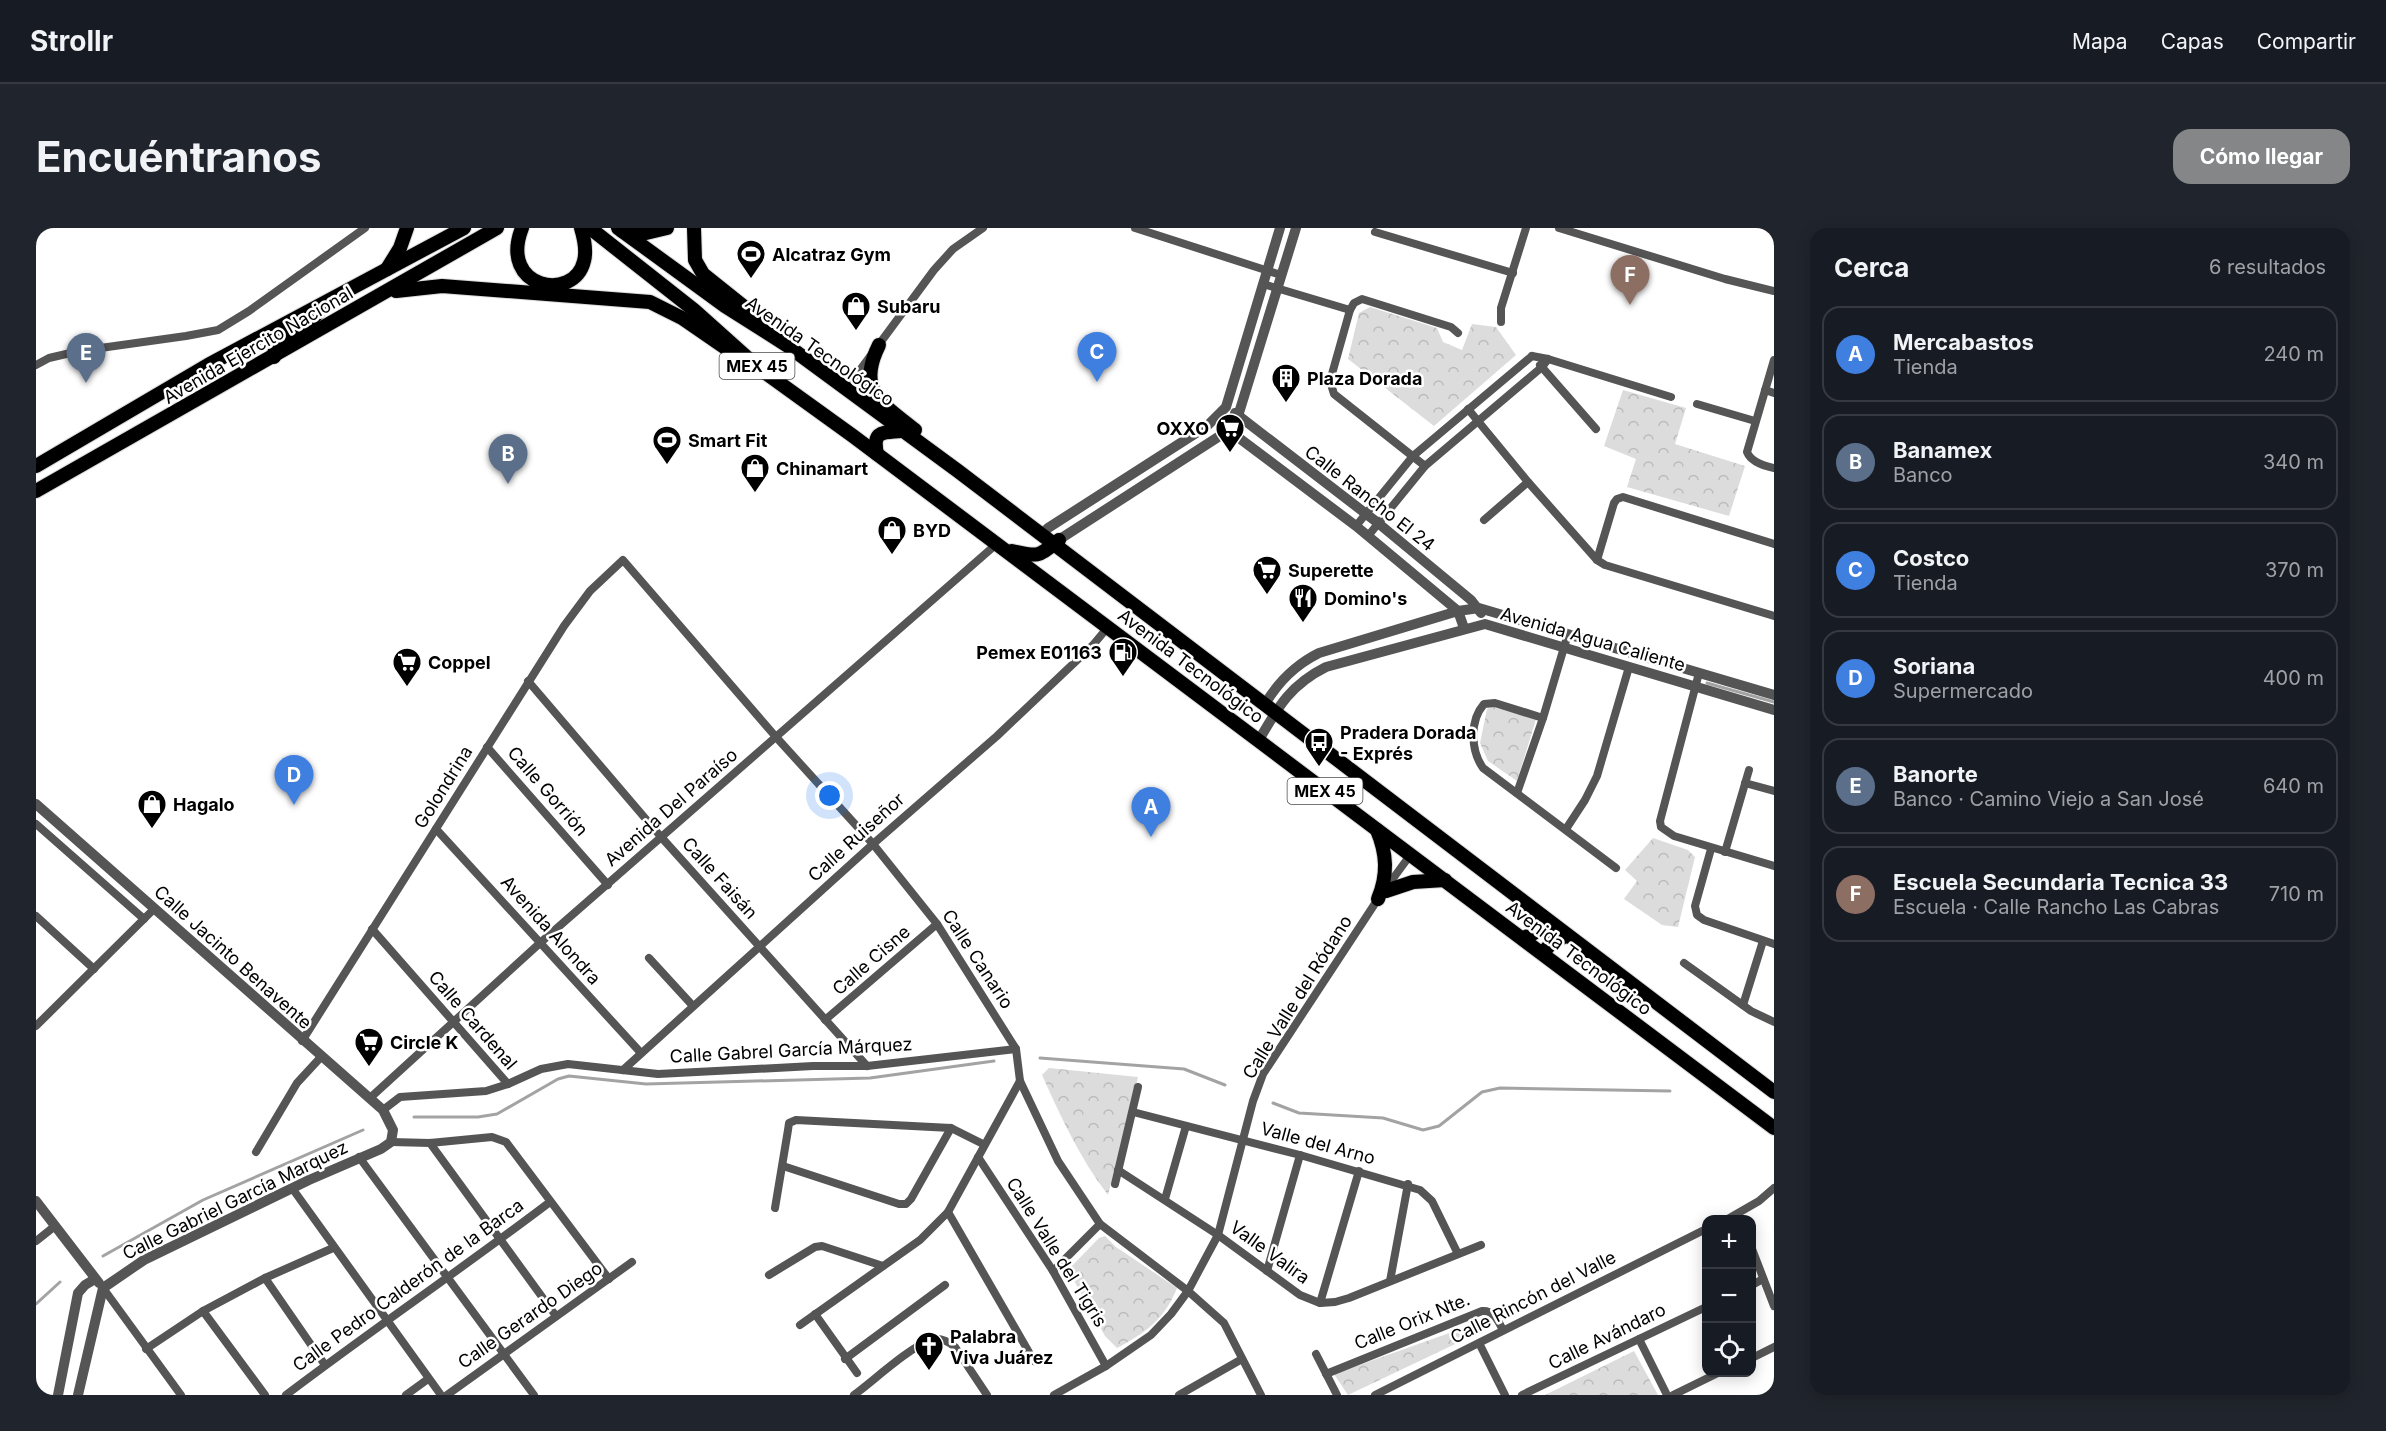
<!DOCTYPE html>
<html lang="es">
<head>
<meta charset="utf-8">
<style>
  body { margin:0; font-family:Inter,sans-serif; background:#20242c; color:#f1f3f6 }
  .controls { position:absolute; right:18px; bottom:18px; display:grid; overflow:hidden; border-radius:12px; box-shadow:0 3px 15px #0003 }
  .controls button { width:54px; height:54px; display:grid; place-items:center; padding:0; border:0; border-bottom:2px solid #363941; background:#171b24; color:#f1f3f6; font:30px sans-serif }
  .you { position:absolute; left:794px; top:568px; width:21px; height:21px; margin:-15px; border:4px solid #fff; border-radius:50%; background:#1a73e8; box-shadow:0 0 0 9px #1a73e833 }
  .badge { display:grid; place-items:center; width:39px; height:39px; border-radius:50%; background:#858687; color:#fff; font-size:20px; font-weight:700 }
  .pin { position:absolute; translate:-50% -50px; filter:drop-shadow(0 2px 3px #0008) }
  .pin::after { content:''; position:absolute; top:32px; width:21px; height:18px; background:inherit; clip-path:polygon(0 0,100% 0,50% 100%) }
  .list { margin:0; padding:0; list-style:none }
  h2 { display:flex; justify-content:space-between; align-items:center; height:78px; margin:0; padding:0 24px; font-size:26px }
  h2 small { font-size:20px; font-weight:400; color:#9ea1a6 }
  .list li { display:grid; grid-template-columns:39px 1fr auto; gap:18px; align-items:center; box-sizing:border-box; height:96px; margin:0 12px 12px; padding:0 12px; border:2px solid #363941; border-radius:18px }
  .list b { display:block; font-size:22px; white-space:nowrap }
  .list p { margin:0; font-size:20px; white-space:nowrap; color:#9ea1a6 }
  .list em { font-size:20px; font-style:normal; color:#9ea1a6 }
  .icon { flex:none; width:33px; height:33px; fill:none; stroke:currentColor; stroke-width:2; stroke-linecap:round; stroke-linejoin:round }
  .map { position:relative; flex:none; width:1738px; height:1167px; overflow:hidden; border-radius:18px }
  header { display:flex; align-items:center; gap:36px; box-sizing:border-box; height:84px; padding:0 30px; background:#171b24; border-bottom:2px solid #363941 }
  header strong { font-size:28px }
  nav { display:flex; gap:33px; margin-inline-start:auto; font-size:21px }
  .intro { display:flex; align-items:center; justify-content:space-between; box-sizing:border-box; height:144px; padding:0 36px }
  h1 { margin:0; font-size:42px }
  .button { padding:15px 27px; border-radius:18px; background:#858687; color:#fff; font-size:21px; font-weight:700 }
  main { display:flex; gap:36px; padding:0 36px }
  aside { flex:1; background:#171b24; border-radius:18px; box-shadow:0 3px 15px #0003 }
  .map>svg:first-child { display:block }
  .forest { fill:url(#forest-crowns) }
  .lines { fill:none; stroke-linecap:round; stroke-linejoin:round }
  .stream { stroke:#a3a3a3; stroke-width:3 }
  .primary-casing { stroke:#dbdbdb; stroke-width:16 }
  .minor { stroke:#555; stroke-width:8 }
  .tertiary { stroke:#555; stroke-width:10 }
  .primary { stroke:#000; stroke-width:14 }
  .labels { text-anchor:middle; dominant-baseline:central; stroke-width:5; stroke-linejoin:round; paint-order:stroke }
  .shield { fill:#fff; stroke:#4c4c4c; stroke-width:1.5 }
  .shield-label { font-size:16px; font-weight:bold; fill:#000 }
  .poi-label { font-size:18px; font-weight:bold; fill:#000; stroke:#fff; text-anchor:start }
  .street-label { font-size:18px; fill:#000; stroke:#fff }
</style>
</head>
<body>
<header>
<strong>Strollr</strong>
<nav><a>Mapa</a><a>Capas</a><a>Compartir</a></nav>
</header>
<div class="intro"><h1>Encuéntranos</h1><a class="button">Cómo llegar</a></div>
<main>
<div class="map">
<svg width="1738" height="1167" viewBox="0 0 1738 1167">
  <defs>
    <pattern id="forest-crowns" width="20" height="18" patternUnits="userSpaceOnUse" patternTransform="scale(1.5)"><rect width="20" height="18" fill="#dcdcdc"/><path d="M2 6a3 3 0 1 1 6 0M12 15a3 3 0 1 1 6 0" fill="none" stroke="#bbb"/></pattern>
  </defs>
  <rect width="100%" height="100%" fill="#fff"/>
  <g class="forest">
    <path d="M1334 79 1401 100 1407 114 1426 122 1436 96 1460 99 1480 127 1398 198 1312 131 1323 85Z"/>
    <path d="M1587 162 1650 180 1639 216 1709 238 1693 288 1591 259 1600 231 1568 218Z"/>
    <path d="M1459 477 1501 488 1481 553 1452 533 1444 515 1451 481Z"/>
    <path d="M1617 610 1652 622 1659 629 1642 699 1626 697 1588 671 1601 653 1589 642Z"/>
    <path d="M1013 840 1102 849 1072 967C1044 931 1025 889 1006 847Z"/>
    <path d="M1069 1008 1080 1019 1141 1060C1129 1091 1109 1105 1081 1120L1069 1108 1032 1042 1063 1010Z"/>
    <path d="M1450 1092 1455 1099 1312 1167 1298 1146Z"/>
    <path d="M1598 1123 1622 1167H1509Z"/>
  </g>
  <g class="lines">
    <g class="stream">
      <path d="M1671 455 1738 474"/>
      <path d="M1004 830 1148 841 1189 857"/>
      <path d="M1237 875 1263 885 1347 890 1387 902 1403 898 1446 864 1464 860 1634 863"/>
      <path d="M378 889H442L461 886 522 851 533 848 610 856 834 850 958 833"/>
      <path d="M67 1028 167 972 327 902"/>
      <path d="M0 1076 24 1054"/>
    </g>
    <g class="primary-casing">
      <g id="primary">
        <path d="M486 0C462 61 538 75 548 33 551 22 548 10 545 0"/>
        <path d="M554 0 658 82 724 141 817 208 1738 900"/>
        <path d="M582 0 689 78 752 118 922 243 1738 864"/>
        <path d="M658 0 659 32 667 46 722 90"/>
        <path d="M586 3 610 5 631 0"/>
        <path d="M351 41 364 20 371 0"/>
        <path d="M360 63 406 58 614 74 646 90 707 132"/>
        <path d="M843 117C820 163 846 175 879 202"/>
        <path d="M238 129C239 101 267 104 282 85"/>
        <path d="M841 226C836 202 847 205 865 203"/>
        <path d="M0 238 172 137 428 0"/>
        <path d="M0 263 461 0"/>
        <path d="M976 323C1004 329 1001 329 1023 312"/>
        <path d="M1341 602C1351 626 1352 647 1342 671"/>
        <path d="M1350 663 1377 654 1409 652"/>
        <path d="M1487 710C1498 706 1507 702 1506 688"/>
        <path d="M1507 725 1517 713 1531 708"/>
      </g>
    </g>
    <g class="minor">
      <path d="M1099 0 1245 47"/>
      <path d="M1523 0 1689 51 1738 63"/>
      <path d="M1339 4 1477 45"/>
      <path d="M1227 56 1314 82"/>
      <path d="M1465 94V80L1490 0"/>
      <path d="M1496 128 1512 131 1635 169"/>
      <path d="M1738 132 1711 224C1715 234 1728 238 1738 240"/>
      <path d="M0 137 13 130 43 123 150 108 182 102 213 83 329 0"/>
      <path d="M1504 137 1560 201"/>
      <path d="M810 161 898 42 917 21 947 0"/>
      <path d="M1729 162 1738 165"/>
      <path d="M1661 176 1719 193"/>
      <path d="M1432 181 1492 254 1561 332 1569 337 1738 388"/>
      <path d="M1389 238 1298 166 1294 153 1314 82 1318 75 1326 71 1415 99 1422 105"/>
      <path d="M1448 292 1492 254"/>
      <path d="M1320 298 1377 228 1496 128"/>
      <path d="M1332 308 1389 238 1506 139 1512 131"/>
      <path d="M1561 332 1578 275 1581 271 1587 269 1738 316"/>
      <path d="M1663 445 1624 593 1625 599 1638 608 1738 638"/>
      <path d="M492 453 626 610 831 838"/>
      <path d="M1507 490 1459 475 1448 476C1433 493 1435 523 1447 540L1580 640"/>
      <path d="M451 519 572 657"/>
      <path d="M1709 555 1738 563"/>
      <path d="M1481 565 1507 490 1532 406"/>
      <path d="M0 596 108 691"/>
      <path d="M400 601 605 825"/>
      <path d="M1530 601 1549 572 1561 548 1593 439"/>
      <path d="M1675 621 1659 678 1661 687 1668 692 1738 716"/>
      <path d="M1689 624 1713 542"/>
      <path d="M0 688 58 741"/>
      <path d="M336 701 472 856"/>
      <path d="M613 730 657 778"/>
      <path d="M1648 735 1715 783 1738 794"/>
      <path d="M1707 777 1727 713"/>
      <path d="M789 792 901 696"/>
      <path d="M0 798 118 681"/>
      <path d="M266 813 528 398 554 363 587 332 740 509 837 616 901 696 980 821 984 853 1022 933 1064 996 1152 1063 1188 1095 1225 1167"/>
      <path d="M587 842 837 616 961 508 1057 417 1072 399"/>
      <path d="M334 870 504 715 956 320 960 314"/>
      <path d="M347 882 364 869 450 863 472 856 505 841 532 836 622 846 777 838H831L980 821"/>
      <path d="M1097 884 1264 927 1384 962 1396 973 1422 1026"/>
      <path d="M355 914 394 915 456 909 470 914 573 1051"/>
      <path d="M394 915 520 1088"/>
      <path d="M220 924 261 855 285 829"/>
      <path d="M323 929 498 1167"/>
      <path d="M942 929 1017 1043 1070 1138"/>
      <path d="M747 938 863 976H870L875 971 915 900"/>
      <path d="M1082 942 1182 1007 1264 1067 1284 1075 1299 1074 1313 1070 1445 1017"/>
      <path d="M1079 956 1102 859"/>
      <path d="M256 960 405 1167"/>
      <path d="M1129 971 1150 898"/>
      <path d="M739 980 752 902 753 895 760 892 915 900 947 916"/>
      <path d="M912 984 998 1133"/>
      <path d="M1690 992 1723 973 1738 960"/>
      <path d="M0 1013 19 998"/>
      <path d="M1716 1021 1738 1078"/>
      <path d="M1017 1043 1064 996"/>
      <path d="M1231 1043 1264 927"/>
      <path d="M733 1047 779 1019 786 1018 847 1038"/>
      <path d="M229 1050 289 1137"/>
      <path d="M1354 1053 1372 956"/>
      <path d="M1716 1057 1727 1051"/>
      <path d="M67 1060 145 1167"/>
      <path d="M1284 1075 1323 943"/>
      <path d="M167 1083 229 1167"/>
      <path d="M779 1086 821 1145"/>
      <path d="M764 1097 884 1012 912 984 984 853"/>
      <path d="M1603 1111 1631 1167"/>
      <path d="M1443 1115 1469 1167"/>
      <path d="M110 1121 167 1083 229 1050 297 1020"/>
      <path d="M1280 1126 1301 1167"/>
      <path d="M1716 1130 1738 1119"/>
      <path d="M809 1131 909 1057"/>
      <path d="M1290 1146 1446 1083C1458 1082 1462 1093 1467 1102"/>
      <path d="M250 1167C337 1101 427 1040 514 974"/>
      <path d="M370 1167 392 1151"/>
      <path d="M411 1167 596 1034"/>
      <path d="M818 1167C837 1153 873 1120 894 1112 904 1109 912 1113 919 1119L951 1167"/>
      <path d="M1018 1167 1070 1138 1115 1107 1135 1086 1152 1063 1182 1007 1217 873 1227 846 1342 671 1375 626"/>
      <path d="M1143 1167 1206 1131"/>
      <path d="M1339 1167 1670 1001"/>
      <path d="M1486 1167 1670 1079"/>
      <path d="M1637 1167 1684 1144"/>
    </g>
    <g class="tertiary">
      <path d="M1199 185 1342 295 1435 372 1445 385"/>
      <path d="M1187 198 1320 298 1422 383 1428 400"/>
      <path d="M1006 306 1012 300 1171 198 1190 179 1244 0"/>
      <path d="M1024 311 1193 202 1202 188 1260 0"/>
      <path d="M1229 476C1243 453 1259 437 1283 425L1422 383 1443 380 1738 467"/>
      <path d="M1223 512C1242 479 1254 457 1290 439L1449 396 1738 482"/>
      <path d="M0 576 347 882 357 902 355 914 345 921 273 952 108 1032 67 1060 42 1167"/>
      <path d="M0 973 63 1055"/>
      <path d="M22 1167 42 1065 49 1057 59 1051"/>
    </g>
    <use href="#primary" class="primary"/>
  </g>
  <defs>
    <g id="stadium-pin" transform="scale(1.5)"><path d="M0 17L-7.5 6A9.5 9.5 0 1 1 7.5 6Z" fill="#000" stroke="#fff"/><path d="M0-5a6.5 5 0 1 0 0 10a6.5 5 0 1 0 0-10ZM-3.5-1.8h7v3.6h-7Z" fill="#fff"/></g>
    <g id="shop-pin" transform="scale(1.5)"><path d="M0 17L-7.5 6A9.5 9.5 0 1 1 7.5 6Z" fill="#000" stroke="#fff"/><path d="M-5-2.5h2.3a2.7 3.5 0 0 1 5.4 0H5L5.5 6h-11ZM-1.5-2.5h3a1.5 2.3 0 0 0-3 0Z" fill="#fff"/></g>
    <g id="building-pin" transform="scale(1.5)"><path d="M0 17L-7.5 6A9.5 9.5 0 1 1 7.5 6Z" fill="#000" stroke="#fff"/><path d="M-4-6H4V6H1V3H-1V6H-4ZM-2.5-4.3h1.7v1.8h-1.7ZM.8-4.3h1.7v1.8H.8ZM-2.5-1h1.7V.8h-1.7ZM.8-1h1.7V.8H.8Z" fill="#fff"/></g>
    <g id="supermarket-pin" transform="scale(1.5)"><path d="M0 17L-7.5 6A9.5 9.5 0 1 1 7.5 6Z" fill="#000" stroke="#fff"/><path d="M-6-5.5h2.5l.6 2H6L4.5 2H-2.5L-4.4-4H-6ZM-1.5 3.2a1.3 1.3 0 1 0 .1 0ZM3 3.2a1.3 1.3 0 1 0 .1 0Z" fill="#fff"/></g>
    <g id="restaurant-pin" transform="scale(1.5)"><path d="M0 17L-7.5 6A9.5 9.5 0 1 1 7.5 6Z" fill="#000" stroke="#fff"/><path d="M-5-6h1v4h1v-4h1v4h1v-4h1v5L-1.5 .5V6h-2V.5L-5-1ZM5-6V6H3V1.5H1.5Q1.5-4 5-6Z" fill="#fff"/></g>
    <g id="fuel-pin" transform="scale(1.5)"><path d="M0 17L-7.5 6A9.5 9.5 0 1 1 7.5 6Z" fill="#000" stroke="#fff"/><path d="M-5.5-6h7V0h2V4h1.3V-2.5L3-4.5l.8-.8L6-3V5H2.5V1h-1V6h-7ZM-4.2-4.7v3.2H.2V-4.7Z" fill="#fff"/></g>
    <g id="bus-pin" transform="scale(1.5)"><path d="M0 17L-7.5 6A9.5 9.5 0 1 1 7.5 6Z" fill="#000" stroke="#fff"/><path d="M-5-6H5V4H4V6H2V4H-2V6H-4V4H-5ZM-3.5-4V0h7V-4ZM-3.5 1.2v1.5H-2V1.2ZM2 1.2v1.5H3.5V1.2Z" fill="#fff"/></g>
    <g id="church-pin" transform="scale(1.5)"><path d="M0 17L-7.5 6A9.5 9.5 0 1 1 7.5 6Z" fill="#000" stroke="#fff"/><path d="M-1.2-6h2.4v3.5h3.3v2.4h-3.3V6h-2.4V-.1h-3.3v-2.4h3.3Z" fill="#fff"/></g>
  </defs>
  <g fill-rule="evenodd">
    <use href="#stadium-pin" x="715" y="26"/>
    <use href="#shop-pin" x="820" y="78"/>
    <use href="#building-pin" x="1250" y="150"/>
    <use href="#supermarket-pin" x="1194" y="200"/>
    <use href="#stadium-pin" x="631" y="212"/>
    <use href="#shop-pin" x="719" y="240"/>
    <use href="#shop-pin" x="856" y="302"/>
    <use href="#supermarket-pin" x="1231" y="342"/>
    <use href="#restaurant-pin" x="1267" y="370"/>
    <use href="#fuel-pin" x="1087" y="424"/>
    <use href="#supermarket-pin" x="371" y="434"/>
    <use href="#bus-pin" x="1283" y="514"/>
    <use href="#shop-pin" x="116" y="576"/>
    <use href="#supermarket-pin" x="333" y="814"/>
    <use href="#church-pin" x="893" y="1118"/>
  </g>
  <g class="labels">
    <g class="shield">
      <rect x="683.5" y="125" width="75" height="26" rx="4.5"/>
      <rect x="1251.5" y="550" width="75" height="26" rx="4.5"/>
    </g>
    <g class="shield-label">
      <text x="721" y="138">MEX 45</text>
      <text x="1289" y="563">MEX 45</text>
    </g>
    <g class="poi-label">
      <text x="736" y="26">Alcatraz Gym</text>
      <text x="841" y="78">Subaru</text>
      <text x="1271" y="150">Plaza Dorada</text>
      <text x="1173" y="200" text-anchor="end">OXXO</text>
      <text x="652" y="212">Smart Fit</text>
      <text x="740" y="240">Chinamart</text>
      <text x="877" y="302">BYD</text>
      <text x="1252" y="342">Superette</text>
      <text x="1288" y="370">Domino's</text>
      <text x="1066" y="424" text-anchor="end">Pemex E01163</text>
      <text x="392" y="434">Coppel</text>
      <text x="1304" y="504">Pradera Dorada<tspan x="1304" dy="21">- Exprés</tspan></text>
      <text x="137" y="576">Hagalo</text>
      <text x="354" y="814">Circle K</text>
      <text x="914" y="1108">Palabra<tspan x="914" dy="21">Viva Juárez</tspan></text>
    </g>
    <g class="street-label">
      <text transform="translate(222 117) rotate(-30)">Avenida Ejercito Nacional</text>
      <text transform="translate(784 123) rotate(35)">Avenida Tecnológico</text>
      <text transform="translate(1334 270) rotate(38)">Calle Rancho El 24</text>
      <text transform="translate(1557 411) rotate(16)">Avenida Agua Caliente</text>
      <text transform="translate(1155 438) rotate(37)">Avenida Tecnológico</text>
      <text transform="translate(407 559) rotate(-58)">Golondrina</text>
      <text transform="translate(512 563) rotate(49)">Calle Gorrión</text>
      <text transform="translate(635 579) rotate(-41)">Avenida Del Paraíso</text>
      <text transform="translate(820 609) rotate(-42)">Calle Ruiseñor</text>
      <text transform="translate(684 650) rotate(48)">Calle Faisán</text>
      <text transform="translate(515 702) rotate(48)">Avenida Alondra</text>
      <text transform="translate(197 729) rotate(42)">Calle Jacinto Benavente</text>
      <text transform="translate(1543 730) rotate(37)">Avenida Tecnológico</text>
      <text transform="translate(942 731) rotate(57)">Calle Canario</text>
      <text transform="translate(835 732) rotate(-41)">Calle Cisne</text>
      <text transform="translate(1261 769) rotate(-58)">Calle Valle del Ródano</text>
      <text transform="translate(437 792) rotate(49)">Calle Cardenal</text>
      <text transform="translate(755 822) rotate(-3)">Calle Gabrel García Márquez</text>
      <text transform="translate(1282 915) rotate(15)">Valle del Arno</text>
      <text transform="translate(199 972) rotate(-26)">Calle Gabriel García Marquez</text>
      <text transform="translate(1021 1024) rotate(58)">Calle Valle del Tigris</text>
      <text transform="translate(1234 1024) rotate(36)">Valle Valira</text>
      <text transform="translate(372 1057) rotate(-36)">Calle Pedro Calderón de la Barca</text>
      <text transform="translate(1497 1069) rotate(-27)">Calle Rincón del Valle</text>
      <text transform="translate(494 1087) rotate(-35)">Calle Gerardo Diego</text>
      <text transform="translate(1376 1093) rotate(-22)">Calle Orix Nte.</text>
      <text transform="translate(1571 1108) rotate(-26)">Calle Avándaro</text>
    </g>
  </g>
</svg>
<div class="controls">
<button>+</button>
<button>−</button>
<button><svg class="icon" aria-label="locate" viewBox="0 0 24 24"><circle cx="12" cy="12" r="6"/><path d="M12 2v4M12 18v4M2 12h4M18 12h4"/></svg></button>
</div>
<div class="you"></div>
<div class="pin badge" style="left:1115px;top:609px;background:#3f7fe0">A</div>
<div class="pin badge" style="left:472px;top:256px;background:#5c6f8a">B</div>
<div class="pin badge" style="left:1061px;top:154px;background:#3f7fe0">C</div>
<div class="pin badge" style="left:258px;top:577px;background:#3f7fe0">D</div>
<div class="pin badge" style="left:50px;top:155px;background:#5c6f8a">E</div>
<div class="pin badge" style="left:1594px;top:77px;background:#8d6e63">F</div>
</div>
<aside>
<h2>Cerca<small>6 resultados</small></h2>
<ul class="list">
<li><span class="badge" style="background:#3f7fe0">A</span><div><b>Mercabastos</b><p>Tienda</p></div><em>240 m</em></li>
<li><span class="badge" style="background:#5c6f8a">B</span><div><b>Banamex</b><p>Banco</p></div><em>340 m</em></li>
<li><span class="badge" style="background:#3f7fe0">C</span><div><b>Costco</b><p>Tienda</p></div><em>370 m</em></li>
<li><span class="badge" style="background:#3f7fe0">D</span><div><b>Soriana</b><p>Supermercado</p></div><em>400 m</em></li>
<li><span class="badge" style="background:#5c6f8a">E</span><div><b>Banorte</b><p>Banco · Camino Viejo a San José</p></div><em>640 m</em></li>
<li><span class="badge" style="background:#8d6e63">F</span><div><b>Escuela Secundaria Tecnica 33</b><p>Escuela · Calle Rancho Las Cabras</p></div><em>710 m</em></li>
</ul>
</aside>
</main>
</body>
</html>
